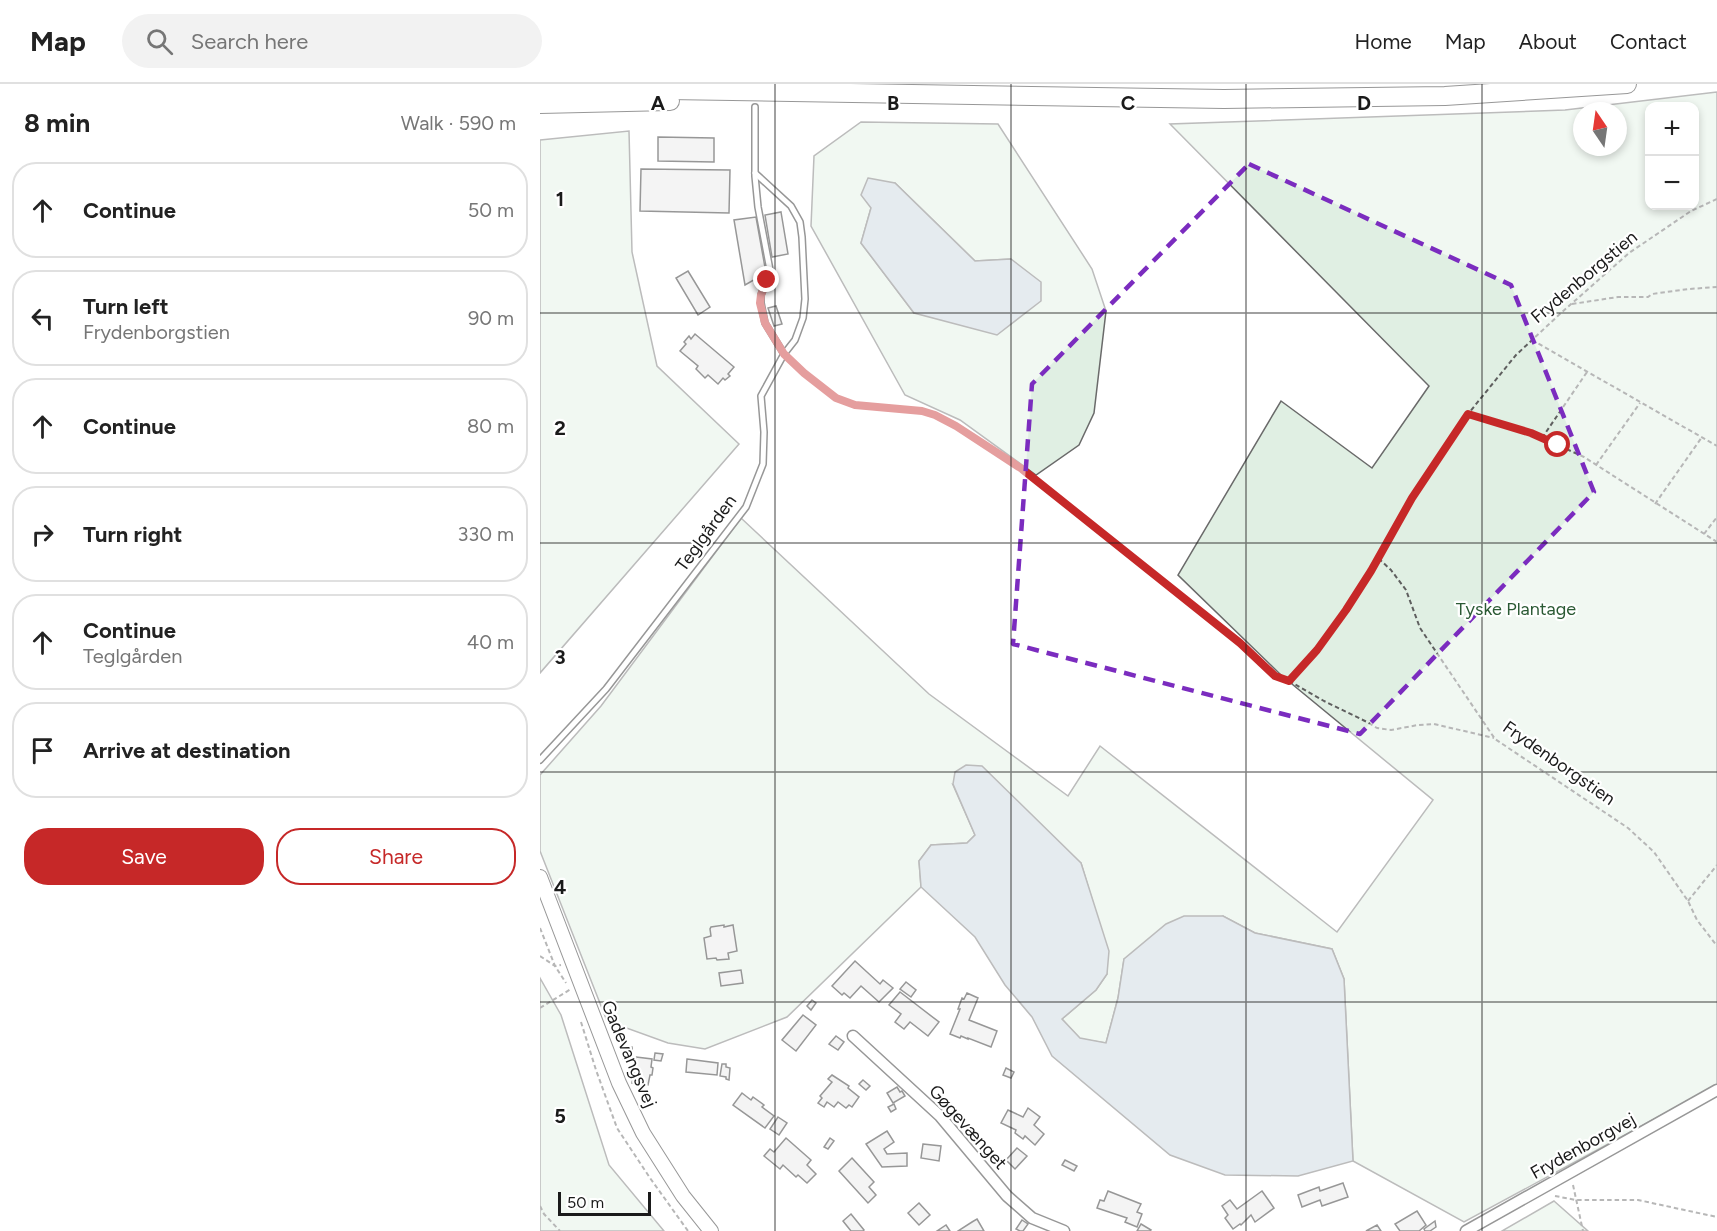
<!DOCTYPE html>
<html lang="en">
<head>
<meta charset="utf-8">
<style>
  body { margin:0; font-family:Figtree,sans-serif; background:#f2f2f2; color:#222 }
  .controls { position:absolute; right:18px; top:18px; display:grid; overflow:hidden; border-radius:12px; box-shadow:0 3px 9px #0003 }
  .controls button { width:54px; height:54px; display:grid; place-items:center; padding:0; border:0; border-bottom:2px solid #e0e0e0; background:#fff; color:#222; font:30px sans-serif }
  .compass { position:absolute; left:1033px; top:18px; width:54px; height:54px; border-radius:50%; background:#fff; box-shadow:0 3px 9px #0003; rotate:347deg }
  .scale { position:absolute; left:18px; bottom:15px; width:93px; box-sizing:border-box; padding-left:6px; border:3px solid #1a1a1a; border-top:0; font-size:16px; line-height:21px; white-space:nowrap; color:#1a1a1a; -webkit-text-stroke:4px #fff; paint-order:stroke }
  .stop { position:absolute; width:18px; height:18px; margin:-14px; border:4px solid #c62828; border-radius:50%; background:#fff }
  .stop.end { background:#c62828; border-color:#fff; box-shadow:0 2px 6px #0008 }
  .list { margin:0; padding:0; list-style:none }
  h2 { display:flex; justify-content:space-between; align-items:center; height:78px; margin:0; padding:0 24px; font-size:26px }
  h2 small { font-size:20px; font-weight:400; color:#767676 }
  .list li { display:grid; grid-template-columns:39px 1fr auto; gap:18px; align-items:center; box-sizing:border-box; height:96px; margin:0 12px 12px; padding:0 12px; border:2px solid #e0e0e0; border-radius:24px }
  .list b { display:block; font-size:22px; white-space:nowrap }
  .list p { margin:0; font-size:20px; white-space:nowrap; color:#767676 }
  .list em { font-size:20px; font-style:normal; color:#767676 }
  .actions { display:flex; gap:12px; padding:18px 24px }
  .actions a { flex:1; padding:14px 0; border:2px solid #c62828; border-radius:24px; text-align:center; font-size:21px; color:#c62828 }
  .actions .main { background:#c62828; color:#fff }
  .icon { flex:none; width:33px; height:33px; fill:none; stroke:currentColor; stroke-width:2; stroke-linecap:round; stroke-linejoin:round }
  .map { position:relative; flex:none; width:1177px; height:1147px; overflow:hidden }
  header { display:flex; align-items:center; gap:36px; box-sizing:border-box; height:84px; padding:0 30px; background:#fff; border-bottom:2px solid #e0e0e0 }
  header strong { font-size:28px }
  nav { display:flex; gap:33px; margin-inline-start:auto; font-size:21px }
  .search { width:420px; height:54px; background:#f2f2f2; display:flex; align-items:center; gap:15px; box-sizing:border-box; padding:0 21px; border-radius:33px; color:#767676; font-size:22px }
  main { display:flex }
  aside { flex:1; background:#fff }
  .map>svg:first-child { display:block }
  .green { fill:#e0efe3; stroke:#6a6a6a; stroke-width:1.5; fill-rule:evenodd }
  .water { fill:#c6d2dc; stroke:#6a6a6a; stroke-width:1.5 }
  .building { fill:#e6e6e6; stroke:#1a1a1a; stroke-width:1.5 }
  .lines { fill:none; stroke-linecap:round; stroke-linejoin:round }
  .service-casing { stroke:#1a1a1a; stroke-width:8 }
  .minor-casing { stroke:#1a1a1a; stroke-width:13 }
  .tertiary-casing { stroke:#1a1a1a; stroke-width:16 }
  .trunk-casing { stroke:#1a1a1a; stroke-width:20 }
  .path { stroke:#5f5f5f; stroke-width:2; stroke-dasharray:4.5 3; stroke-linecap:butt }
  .service { stroke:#fff; stroke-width:5 }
  .minor { stroke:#fff; stroke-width:10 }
  .tertiary { stroke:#fff; stroke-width:14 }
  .trunk { stroke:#fff; stroke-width:18 }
  .route { stroke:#c62828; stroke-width:8 }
  .marked { fill:none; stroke:#7b2cbf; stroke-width:4.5; stroke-dasharray:12 8; stroke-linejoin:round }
  .grid { fill:none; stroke:#1a1a1a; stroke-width:1.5; stroke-opacity:0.55 }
  .labels { text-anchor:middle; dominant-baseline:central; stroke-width:4.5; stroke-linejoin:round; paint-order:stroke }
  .street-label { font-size:18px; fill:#1a1a1a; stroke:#fff }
  .park-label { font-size:18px; fill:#2b5a34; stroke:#fff }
  .grid-label { font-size:20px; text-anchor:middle; font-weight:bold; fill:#1a1a1a; stroke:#fff; stroke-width:4.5; stroke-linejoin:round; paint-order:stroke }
</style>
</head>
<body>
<header>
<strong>Map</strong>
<div class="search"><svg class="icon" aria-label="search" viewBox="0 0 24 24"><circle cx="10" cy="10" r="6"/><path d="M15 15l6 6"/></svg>Search here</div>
<nav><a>Home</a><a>Map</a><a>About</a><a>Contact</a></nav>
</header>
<main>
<aside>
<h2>8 min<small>Walk · 590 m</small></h2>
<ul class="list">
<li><svg class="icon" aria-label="ahead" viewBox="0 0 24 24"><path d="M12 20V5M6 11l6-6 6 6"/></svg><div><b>Continue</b></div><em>50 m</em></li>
<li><svg class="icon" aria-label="left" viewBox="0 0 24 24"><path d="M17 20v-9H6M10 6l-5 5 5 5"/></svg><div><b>Turn left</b><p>Frydenborgstien</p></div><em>90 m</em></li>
<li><svg class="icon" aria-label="ahead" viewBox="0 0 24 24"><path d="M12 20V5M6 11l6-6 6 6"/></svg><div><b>Continue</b></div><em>80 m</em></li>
<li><svg class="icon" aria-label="right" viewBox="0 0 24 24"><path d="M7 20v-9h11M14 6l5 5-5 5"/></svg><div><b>Turn right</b></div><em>330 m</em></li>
<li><svg class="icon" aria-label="ahead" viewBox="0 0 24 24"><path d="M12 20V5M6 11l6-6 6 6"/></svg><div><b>Continue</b><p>Teglgården</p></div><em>40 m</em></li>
<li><svg class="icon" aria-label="arrive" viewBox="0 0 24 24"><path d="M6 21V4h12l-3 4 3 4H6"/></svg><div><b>Arrive at destination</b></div></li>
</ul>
<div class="actions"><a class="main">Save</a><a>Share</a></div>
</aside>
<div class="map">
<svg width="1177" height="1147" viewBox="0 0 1177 1147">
  <rect width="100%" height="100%" fill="#fff"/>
  <g class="green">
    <path d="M1177 8V1001L924 1138 813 1077 804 895 792 865 715 849 683 832 584 875 578 914 566 959 540 955 522 935 556 906 567 890 553 819 541 779 413 701 435 751 427 759 391 761 379 777 381 803 247 933 165 965 128 959 67 937 0 767V691L61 622 201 434 389 610 528 712 560 662 797 848 893 716 741 591 638 491 741 317 832 384 889 302 630 40 1025 26ZM1110 22H1154V122H1110ZM1042 27H1078V63H1042Z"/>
    <path d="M321 38 458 40 552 185 566 227 554 329 539 361 496 391 420 336 365 311 271 142 274 72ZM355 99 435 177 471 175 374 229 321 159 331 124Z"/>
    <path d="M89 47 92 168 117 282 199 360 0 589V56Z"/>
    <path d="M0 894 21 931 69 1081 124 1147H0Z"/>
    <path d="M1014 1117 1048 1147H962Z"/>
  </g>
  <g class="water">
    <path d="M328 94 355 99 435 177 471 175 501 198V217L457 251 374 229 321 159 331 124 321 111Z"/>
    <path d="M426 681 442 682 541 779 569 867 567 890 556 906 522 935 540 954 566 959 578 914 584 875 626 840 644 832H683L715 849 792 865 804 895 813 1077 758 1092 685 1091 630 1071 512 972 492 933 465 901 435 853 381 803 379 777 391 761 427 759 435 751 413 700 415 688Z"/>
  </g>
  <g class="building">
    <path d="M118 53 174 54V78L118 77Z"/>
    <path d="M101 85 190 86 189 129 100 127Z"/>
    <path d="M241 128 248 170 232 173 225 131Z"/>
    <path d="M216 133 226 189 205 201 194 136Z"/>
    <path d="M148 187 170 223 158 231 136 194Z"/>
    <path d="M236 222 242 240 234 242 228 224Z"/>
    <path d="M155 250 194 283 188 290 190 292 185 296 183 294 178 300 168 291 165 294 156 285 158 282 140 267 146 260 144 258 149 252 151 255Z"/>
    <path d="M184 841V843L193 841 197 867 188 869 189 875 177 876 176 874 167 875 164 854 171 852 170 845 171 843Z"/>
    <path d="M315 877 340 900 343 896 353 904 339 918 321 902 310 914 304 909 302 911 292 902Z"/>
    <path d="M201 886 203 899 181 902 179 889Z"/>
    <path d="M366 898 376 906 371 913 360 905Z"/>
    <path d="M360 908 399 938 388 952 370 938 364 945 355 938 361 930 349 921Z"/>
    <path d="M427 909 438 914 429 936 457 947 451 963 428 954V955L421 952 420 954 410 950 420 925H418L422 914 424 915Z"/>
    <path d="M272 916 276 919 271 926 267 922Z"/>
    <path d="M263 931 276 941 256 967 242 956Z"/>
    <path d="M296 952 304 958 298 966 289 960Z"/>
    <path d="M92 963 93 974 83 975 82 964Z"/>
    <path d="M115 969 123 970 121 977 114 976Z"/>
    <path d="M96 973 112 975 111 983 113 984 112 991H110L108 1001 92 999Z"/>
    <path d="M147 975 178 979 177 991 146 988Z"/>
    <path d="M182 980H186V983L190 984 189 996 186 995V993L180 992Z"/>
    <path d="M466 984 474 988 471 994 463 991Z"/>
    <path d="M292 991 309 1002 308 1004 319 1013 312 1023 309 1021 306 1024 298 1018 294 1023 287 1018 284 1023 278 1019 282 1014 280 1012 292 998 288 995Z"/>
    <path d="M323 996 330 1002 326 1006 319 1000Z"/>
    <path d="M357 1003 360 1008 362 1007 365 1012 353 1019 347 1009Z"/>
    <path d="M202 1009 211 1016 213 1013 224 1021 222 1023 234 1032 225 1044 193 1021Z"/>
    <path d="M354 1020 356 1025 351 1028 348 1023Z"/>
    <path d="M488 1024 500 1033 494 1041 504 1050 495 1061 485 1052 483 1055 475 1049 476 1046 461 1039 468 1026 483 1033Z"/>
    <path d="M238 1033 247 1039 239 1051 230 1045Z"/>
    <path d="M347 1047 354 1058 344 1065 347 1070 367 1069V1082L342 1083 326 1060Z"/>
    <path d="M246 1054 271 1076 267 1081 276 1090 267 1099 258 1091 256 1093 243 1081 240 1085 224 1072 230 1065 234 1068Z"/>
    <path d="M290 1054 294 1057 288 1065 284 1063Z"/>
    <path d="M383 1060 401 1062 399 1077 381 1074Z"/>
    <path d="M477 1064 487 1072 475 1085 466 1076Z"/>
    <path d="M312 1074 334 1098 329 1103 336 1111 328 1119 299 1087Z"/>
    <path d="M525 1076 537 1082 534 1087 522 1081Z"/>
    <path d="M803 1099 808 1113 782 1122 780 1116 762 1123 758 1111 779 1103 780 1107Z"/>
    <path d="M568 1107 601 1120 597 1128 602 1130 597 1143 585 1138 587 1134 557 1124 560 1116 564 1117Z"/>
    <path d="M722 1107 734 1124 715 1138 711 1131 701 1141 700 1140 693 1145 685 1134 688 1131 682 1122 690 1116 697 1125Z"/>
    <path d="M379 1119 390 1131 379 1141 368 1129Z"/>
    <path d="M877 1127 886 1141 879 1147H860L855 1140Z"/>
    <path d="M311 1130 324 1146 323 1147H311L303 1137Z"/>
    <path d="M437 1135 444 1147H418L432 1138Z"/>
    <path d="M482 1136 488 1140 483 1147H480L476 1145Z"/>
    <path d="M895 1137 896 1143 890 1147H885L884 1145Z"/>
    <path d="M601 1140 611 1146 610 1147H597Z"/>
    <path d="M406 1141 410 1147H397Z"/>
    <path d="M837 1141 841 1147H826Z"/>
  </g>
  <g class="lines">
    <g class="service-casing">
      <g id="service">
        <path d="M215 89 251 122 260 138 262 153 265 215 263 234 255 256 244 270"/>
        <path d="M0 676 66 605 206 423 223 380 224 348 221 312 244 270 225 239 221 219V211L230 186 218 123 215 92V23"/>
      </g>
    </g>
    <g class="minor-casing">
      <g id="minor">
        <path d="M313 952 400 1032 467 1112 492 1134 524 1147"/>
        <path d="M926 1147 1177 1006"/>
      </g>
    </g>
    <g class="tertiary-casing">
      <path id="tertiary" d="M0 793 79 999 103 1049 143 1112 171 1147"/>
    </g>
    <g class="trunk-casing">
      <g id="trunk">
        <path d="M0 4 684 15 905 12 1087 0"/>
        <path d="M0 20 130 17"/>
      </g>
    </g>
    <g class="path">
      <path d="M1177 115 1151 127 1089 169 1021 229 976 271 928 330 872 414 838 474 851 486 866 506 880 544 955 655 1088 744 1114 768 1148 817 1157 836 1177 862"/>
      <path d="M1032 220 1078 213H1108L1112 210 1149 205 1177 203"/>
      <path d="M992 256 1177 362"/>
      <path d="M250 276 264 289 296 314 315 321 382 327 395 331 416 342 482 385 700 559 735 592 749 597C783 559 814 519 838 474"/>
      <path d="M928 330 991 349 1044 373 1177 458"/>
      <path d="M1002 354 1047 288"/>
      <path d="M1056 381 1100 319"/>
      <path d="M1115 420 1162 353"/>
      <path d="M1164 450 1177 433"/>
      <path d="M749 597 784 617 827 638 837 644 851 646 878 641 894 640 954 654"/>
      <path d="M1148 817 1177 781"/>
      <path d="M0 844 15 882 26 899"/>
      <path d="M0 872 15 882 21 881"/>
      <path d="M0 924 31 905"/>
      <path d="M41 938 56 986 77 1044 110 1094 148 1147"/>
      <path d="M1033 1101 1043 1147"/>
      <path d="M1015 1112 1036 1116H1098L1177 1133"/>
      <path d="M0 1122 4 1130 20 1147"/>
    </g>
    <use href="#service" class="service"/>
    <use href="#minor" class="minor"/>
    <use href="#tertiary" class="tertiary"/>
    <use href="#trunk" class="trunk"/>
  </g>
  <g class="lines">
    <path class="route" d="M227 196 221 211 220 219 225 239 244 270 264 289 296 314 315 321 382 327 395 331 416 342 482 385 700 559 735 592 749 597 777 566 806 526 831 487 872 414 928 330 991 349 1018 361"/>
  </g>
  <path d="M0 0H1177V1147H0ZM709 80 971 201 1054 408 820 650 473 560 492 300Z" fill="#fff" fill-opacity=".55" fill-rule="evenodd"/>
  <path class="marked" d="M709 80 971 201 1054 408 820 650 473 560 492 300Z"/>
  <path class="grid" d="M235 0V1147M471 0V1147M706 0V1147M942 0V1147M0 229H1177M0 459H1177M0 688H1177M0 918H1177"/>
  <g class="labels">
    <g class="street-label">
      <text transform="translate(1044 193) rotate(-40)">Frydenborgstien</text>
      <text transform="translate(166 449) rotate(-54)">Teglgården</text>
      <text transform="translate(1019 679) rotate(35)">Frydenborgstien</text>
      <text transform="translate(89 970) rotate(67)">Gadevangsvej</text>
      <text transform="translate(428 1043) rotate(48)">Gøgevænget</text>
      <text transform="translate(1043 1062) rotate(-29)">Frydenborgvej</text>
    </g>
    <g class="park-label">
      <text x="976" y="525">Tyske Plantage</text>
    </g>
  </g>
  <g class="grid-label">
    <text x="118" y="26">A</text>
    <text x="353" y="26">B</text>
    <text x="588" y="26">C</text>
    <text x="824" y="26">D</text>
    <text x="20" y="122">1</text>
    <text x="20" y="351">2</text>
    <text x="20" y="580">3</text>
    <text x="20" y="810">4</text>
    <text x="20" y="1039">5</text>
  </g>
</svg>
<div class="controls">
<button>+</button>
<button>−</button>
</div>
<svg class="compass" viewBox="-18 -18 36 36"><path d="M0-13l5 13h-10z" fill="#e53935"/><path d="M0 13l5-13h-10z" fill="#767676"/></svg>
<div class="scale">50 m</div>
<div class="stop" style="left:1018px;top:361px"></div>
<div class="stop end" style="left:227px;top:196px"></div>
</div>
</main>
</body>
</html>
